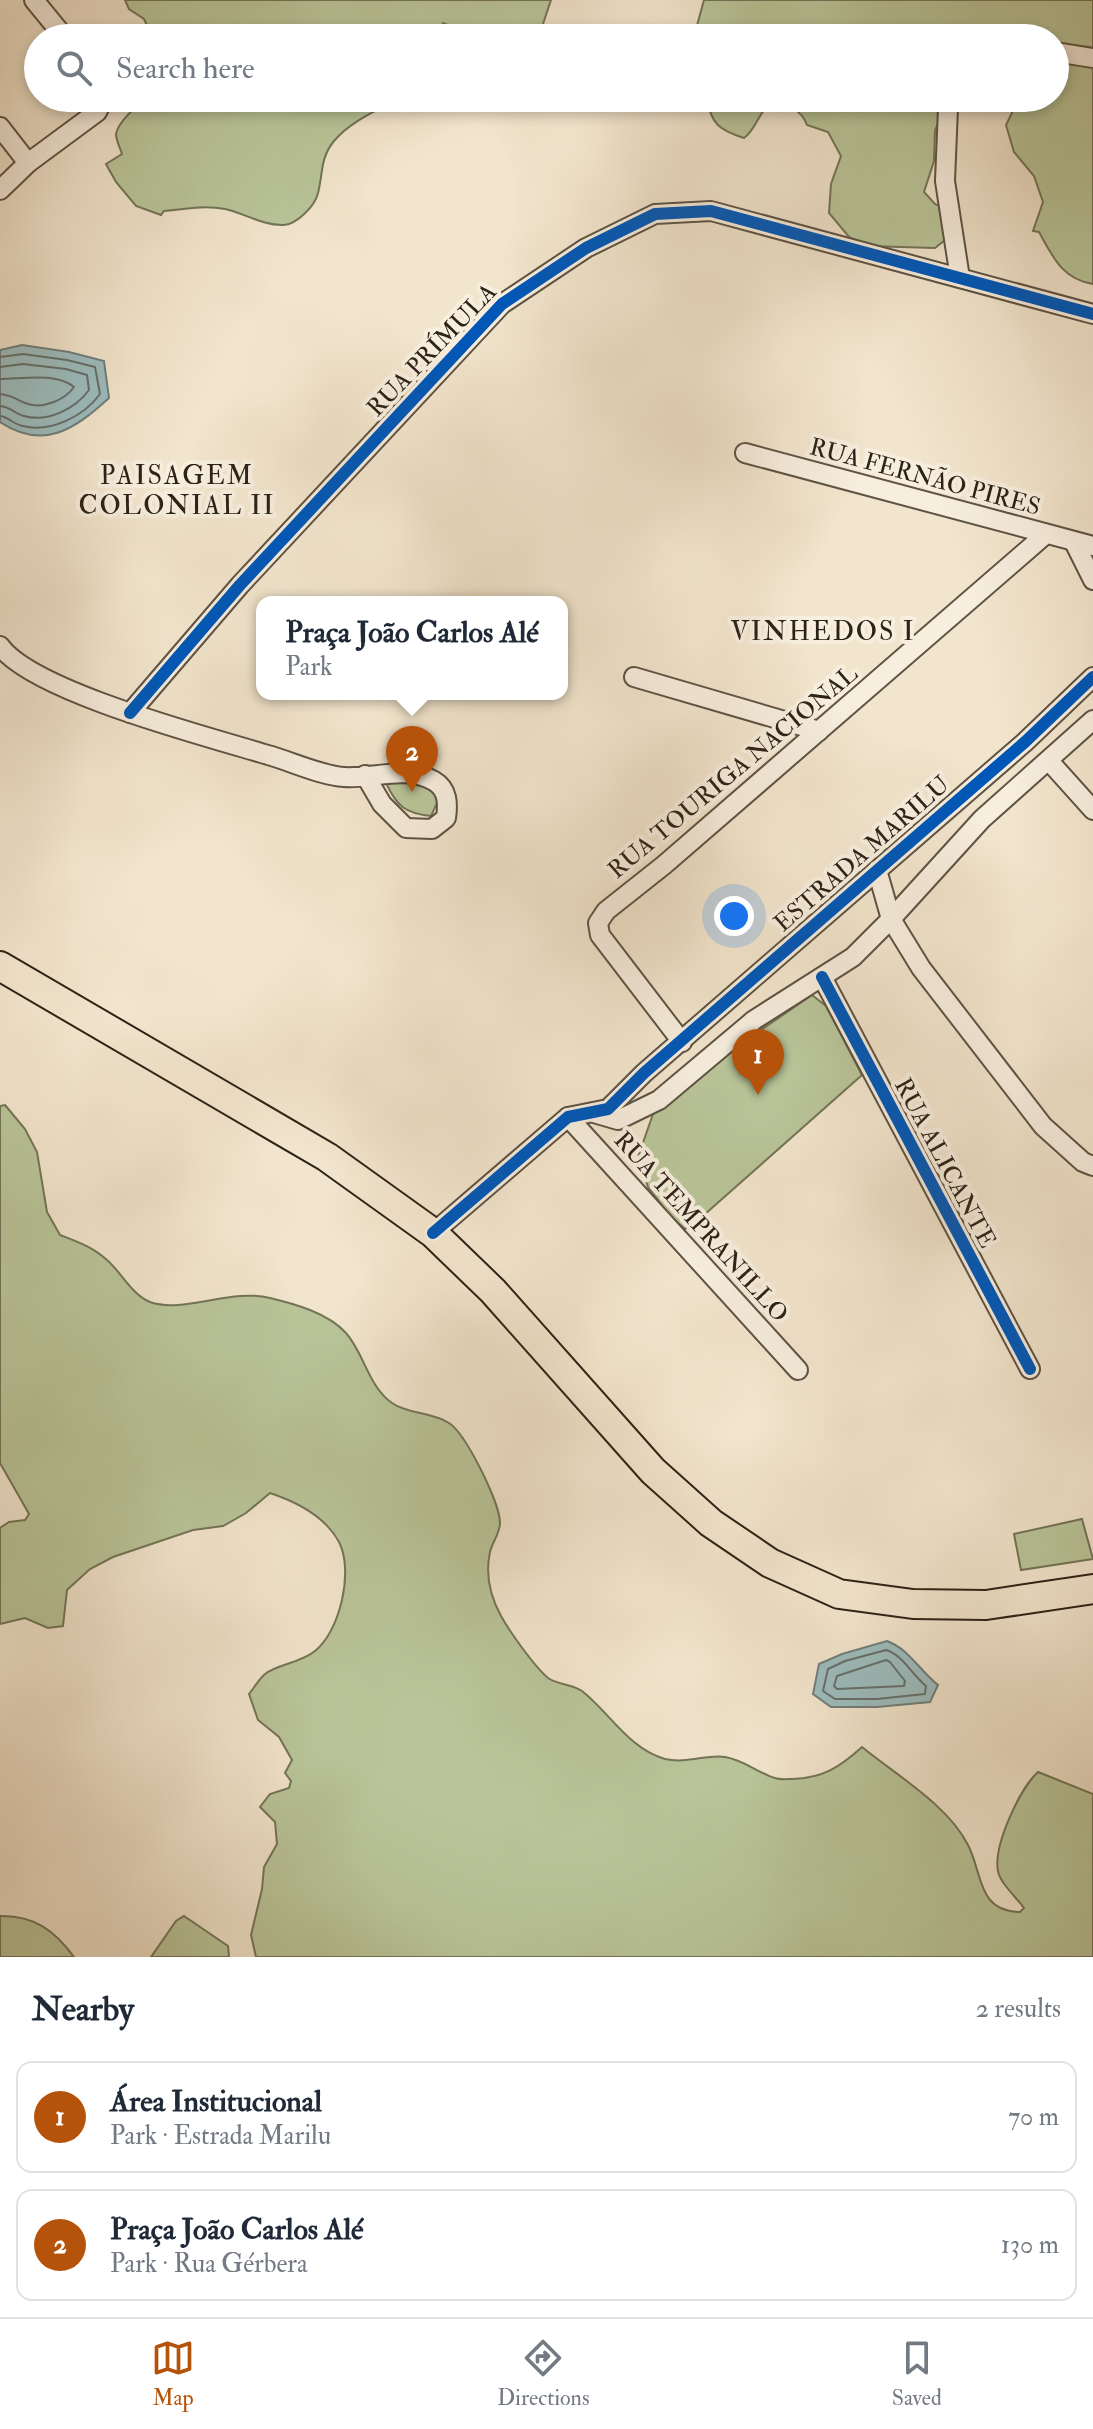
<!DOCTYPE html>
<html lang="en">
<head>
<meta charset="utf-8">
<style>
  body { margin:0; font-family:"IM FELL Double Pica",serif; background:#f2f2f3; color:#1f2937 }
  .you { position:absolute; left:734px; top:916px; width:28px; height:28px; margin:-20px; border:6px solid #fff; border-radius:50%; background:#1a73e8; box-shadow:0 0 0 12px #1a73e833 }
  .badge { display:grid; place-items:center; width:52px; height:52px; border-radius:50%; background:#b45309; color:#fff; font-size:26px; font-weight:700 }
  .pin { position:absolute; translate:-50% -66px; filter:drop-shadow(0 2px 4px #0008) }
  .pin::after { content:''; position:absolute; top:42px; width:28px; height:24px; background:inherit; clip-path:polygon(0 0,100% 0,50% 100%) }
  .popup { position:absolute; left:256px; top:596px; width:312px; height:104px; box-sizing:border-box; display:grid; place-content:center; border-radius:16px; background:#fff; filter:drop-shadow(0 2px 6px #0005); font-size:26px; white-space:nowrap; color:#747a83 }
  .popup b { font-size:30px; color:#1f2937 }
  .popup::after { content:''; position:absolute; left:50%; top:100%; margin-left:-16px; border:16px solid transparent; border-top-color:#fff }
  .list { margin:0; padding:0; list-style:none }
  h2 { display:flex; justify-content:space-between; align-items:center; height:104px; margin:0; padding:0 32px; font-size:34px }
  h2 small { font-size:26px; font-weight:400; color:#747a83 }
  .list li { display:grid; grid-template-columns:52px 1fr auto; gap:24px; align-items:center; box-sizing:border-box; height:112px; margin:0 16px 16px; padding:0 16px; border:2px solid #e0e1e3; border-radius:16px }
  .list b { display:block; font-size:30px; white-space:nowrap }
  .list p { margin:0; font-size:26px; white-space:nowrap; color:#747a83 }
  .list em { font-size:26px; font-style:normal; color:#747a83 }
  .icon { flex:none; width:44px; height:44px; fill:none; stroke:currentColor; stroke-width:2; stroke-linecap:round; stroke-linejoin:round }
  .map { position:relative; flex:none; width:1093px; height:1957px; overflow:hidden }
  .search { position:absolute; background:#fff; box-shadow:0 4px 12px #0003; left:24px; right:24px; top:24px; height:88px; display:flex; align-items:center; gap:20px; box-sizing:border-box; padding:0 28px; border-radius:44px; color:#747a83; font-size:30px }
  .sheet { height:360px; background:#fff }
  nav { display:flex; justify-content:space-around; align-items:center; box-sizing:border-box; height:112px; border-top:2px solid #e0e1e3; background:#fff; font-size:22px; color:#747a83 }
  nav a { display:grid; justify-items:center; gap:4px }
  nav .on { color:#b45309 }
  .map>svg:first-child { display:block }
  .green { fill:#b9c599; stroke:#737458; stroke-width:2 }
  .water { fill:#9dbdbf; stroke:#707f7c; stroke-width:2 }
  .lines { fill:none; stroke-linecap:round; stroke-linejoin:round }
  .shore { stroke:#65706b; stroke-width:2 }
  .street-casing { stroke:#5e5344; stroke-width:22 }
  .primary-casing { stroke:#2d2217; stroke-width:32 }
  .street { stroke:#f7eede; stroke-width:18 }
  .primary { stroke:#f2e5cd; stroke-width:28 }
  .cycleway-casing { stroke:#f7eede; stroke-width:17 }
  .cycleway { stroke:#0057b8; stroke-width:12 }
  .labels { text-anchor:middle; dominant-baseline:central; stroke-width:8; stroke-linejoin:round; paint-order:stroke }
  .street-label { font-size:24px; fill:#2d2217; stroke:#f7eede }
  .neighbourhood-label { font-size:26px; letter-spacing:2px; fill:#2d2217; stroke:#f7eede }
</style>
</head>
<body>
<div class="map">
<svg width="1093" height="1957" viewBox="0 0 1093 1957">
  <rect width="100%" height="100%" fill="#f2e5cd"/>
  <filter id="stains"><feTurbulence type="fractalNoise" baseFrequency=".0025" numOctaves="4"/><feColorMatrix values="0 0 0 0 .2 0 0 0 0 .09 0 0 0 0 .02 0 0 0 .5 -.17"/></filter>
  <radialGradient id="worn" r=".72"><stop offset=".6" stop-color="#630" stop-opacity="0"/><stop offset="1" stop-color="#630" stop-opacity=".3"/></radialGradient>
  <g class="green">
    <path d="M125 0H551L542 27 529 38H479L443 23 438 38H153L144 19 129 9Z"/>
    <path d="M704 0H1093V284C1062 279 1053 257 1039 232L1033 231 1043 202 1034 176 1014 152 1006 125 1019 98H1055V38H993L984 35 978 38H696L695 33Z"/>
    <path d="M147 98H400C378 110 351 121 334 141 320 158 323 174 318 193 315 206 297 224 284 225 263 226 244 213 225 209 204 205 184 209 164 211L161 215 136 206 116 182 106 164 122 154C120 148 116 140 116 134 118 122 137 105 147 98Z"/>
    <path d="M707 98H951L935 130 934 161 924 192 935 204 957 214 960 228 935 248 866 246 849 237 829 213 831 184 841 156 828 132 807 125C802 110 785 102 770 103 758 114 755 131 744 138 719 130 711 124 707 98Z"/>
    <path d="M404 778 427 786 439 799 431 816C404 813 397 806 386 783Z"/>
    <path d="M812 995 826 1006 862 1075 695 1223 685 1229 670 1216 648 1187 638 1157 653 1114 739 1045Z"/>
    <path d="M5 1105 25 1129 37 1152 47 1212 60 1235C78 1242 93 1247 107 1260 121 1272 132 1295 150 1302 183 1314 232 1288 270 1298 295 1304 328 1313 346 1333 364 1353 368 1386 392 1403 407 1414 432 1412 449 1423 466 1434 500 1503 500 1523 500 1533 492 1543 490 1552 485 1575 490 1596 501 1616 510 1632 534 1666 548 1678 558 1685 572 1684 582 1691 609 1712 629 1749 665 1759 687 1764 707 1754 725 1757 744 1760 758 1773 775 1778 780 1780 787 1779 793 1779 823 1778 840 1767 862 1747 896 1775 948 1805 968 1845 983 1874 977 1911 1020 1912L1024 1908C1016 1897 1000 1883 998 1871 993 1846 1020 1788 1038 1772L1093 1794V1957H256L251 1935 262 1889 264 1867 277 1844 275 1822 260 1807 270 1794 289 1788 291 1781 285 1773 292 1760 279 1737 258 1720 249 1694C254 1688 259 1679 265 1674 277 1664 301 1663 315 1651 340 1631 354 1571 339 1542 325 1516 297 1502 270 1493L246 1513 223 1526 193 1530 113 1557 90 1569 67 1590 63 1626 48 1628 25 1618 0 1624V1528L9 1522 25 1520 29 1514 0 1463V1106Z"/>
    <path d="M1082 1519 1093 1559 1021 1570 1014 1534Z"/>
    <path d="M0 1916C34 1915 55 1931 74 1957H0Z"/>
    <path d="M184 1916 228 1946 229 1957H151L176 1921Z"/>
  </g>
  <g class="water">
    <path d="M22 345 69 352 104 361 109 398C75 429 44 451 0 422V350Z"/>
    <path d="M887 1641C909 1649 920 1671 938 1685L930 1702 877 1707H831L813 1694 819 1664 842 1654Z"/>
  </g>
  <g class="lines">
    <g class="shore">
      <path d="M0 357 23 354 67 360 95 367 100 394C84 416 51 433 23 426 14 425 9 417 0 416"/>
      <path d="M0 367 23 364 66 369 87 375 89 390C76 408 48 423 24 416 15 414 11 407 0 406"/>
      <path d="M0 379C22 379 56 372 74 387 65 400 42 410 25 403 16 399 11 395 0 394"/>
      <path d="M886 1650C903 1655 912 1675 926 1686L925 1694 877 1699H835L823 1691 828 1669 845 1661Z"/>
      <path d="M886 1660 890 1662 905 1681 904 1686 837 1689 834 1686 837 1676Z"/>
    </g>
    <g class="street-casing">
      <g id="street">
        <path d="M34 0 65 38"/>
        <path d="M1055 52 1093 58"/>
        <path d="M954 98 948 108 945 181 960 278"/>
        <path d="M0 127 28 163"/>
        <path d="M0 190 28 163 97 112 104 98"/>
        <path d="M745 453 1093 546"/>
        <path d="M1074 542 1093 580"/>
        <path d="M0 646C33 692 209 737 268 755 290 761 322 776 344 777 375 779 405 765 434 781 448 789 448 804 446 818L432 829 406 828 382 804 365 775"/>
        <path d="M634 677 819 731"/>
        <path d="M130 713 240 585 502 304 586 248 655 214 711 211 1093 314"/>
        <path d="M1049 761 1093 810"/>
        <path d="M877 870 891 919 921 968 1043 1126 1083 1162 1093 1166"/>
        <path d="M822 977 1030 1369"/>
        <path d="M682 1042 600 935 598 923 606 911 664 865 1046 534"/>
        <path d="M594 1113 618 1120 659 1100 754 1020 853 957 891 919 982 819 1093 720"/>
        <path d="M568 1117 798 1370"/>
        <path d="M433 1233 568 1117 608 1109 644 1073 1025 742 1093 677"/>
      </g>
    </g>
    <g class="primary-casing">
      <path id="primary" d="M0 966 327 1157 433 1233 493 1291 653 1471 711 1523 770 1563 839 1594 913 1604 986 1605 1093 1589"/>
    </g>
    <use href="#street" class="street"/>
    <use href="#primary" class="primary"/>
    <g class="cycleway-casing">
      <g id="cycleway">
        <path d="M130 713 240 585 502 304 586 248 655 214 711 211 1093 314"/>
        <path d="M822 977 1030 1369"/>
        <path d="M433 1233 568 1117 608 1109 644 1073 1025 742 1093 677"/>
      </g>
    </g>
    <use href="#cycleway" class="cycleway"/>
  </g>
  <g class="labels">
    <g class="street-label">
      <text transform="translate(432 350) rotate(-46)">RUA PRÍMULA</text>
      <text transform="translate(925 477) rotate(15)">RUA FERNÃO PIRES</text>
      <text transform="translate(733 772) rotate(-40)">RUA TOURIGA NACIONAL</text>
      <text transform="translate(862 854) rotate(-41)">ESTRADA MARILU</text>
      <text transform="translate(945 1163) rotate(62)">RUA ALICANTE</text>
      <text transform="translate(701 1227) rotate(48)">RUA TEMPRANILLO</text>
    </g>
    <g class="neighbourhood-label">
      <text x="177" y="476">PAISAGEM<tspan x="177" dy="30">COLONIAL II</tspan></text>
      <text x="823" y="632">VINHEDOS I</text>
    </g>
  </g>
  <rect width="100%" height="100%" filter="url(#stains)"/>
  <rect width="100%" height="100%" fill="url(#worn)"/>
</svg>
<div class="you"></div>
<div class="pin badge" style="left:758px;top:1095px">1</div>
<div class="pin badge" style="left:412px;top:792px">2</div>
<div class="popup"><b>Praça João Carlos Alé</b>Park</div>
<div class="search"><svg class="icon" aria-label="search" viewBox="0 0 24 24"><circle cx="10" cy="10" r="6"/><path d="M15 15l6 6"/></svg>Search here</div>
</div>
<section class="sheet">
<h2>Nearby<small>2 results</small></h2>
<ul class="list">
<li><span class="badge">1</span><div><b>Área Institucional</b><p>Park · Estrada Marilu</p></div><em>70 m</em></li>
<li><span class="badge">2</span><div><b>Praça João Carlos Alé</b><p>Park · Rua Gérbera</p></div><em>130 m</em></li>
</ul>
</section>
<nav>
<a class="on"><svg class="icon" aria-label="map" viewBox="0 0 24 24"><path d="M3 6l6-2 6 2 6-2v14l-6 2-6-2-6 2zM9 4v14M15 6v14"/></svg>Map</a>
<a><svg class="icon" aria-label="directions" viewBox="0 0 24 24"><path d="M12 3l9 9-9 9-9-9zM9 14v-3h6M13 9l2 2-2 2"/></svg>Directions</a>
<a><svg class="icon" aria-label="saved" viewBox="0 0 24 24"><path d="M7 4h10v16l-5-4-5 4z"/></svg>Saved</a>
</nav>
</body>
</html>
